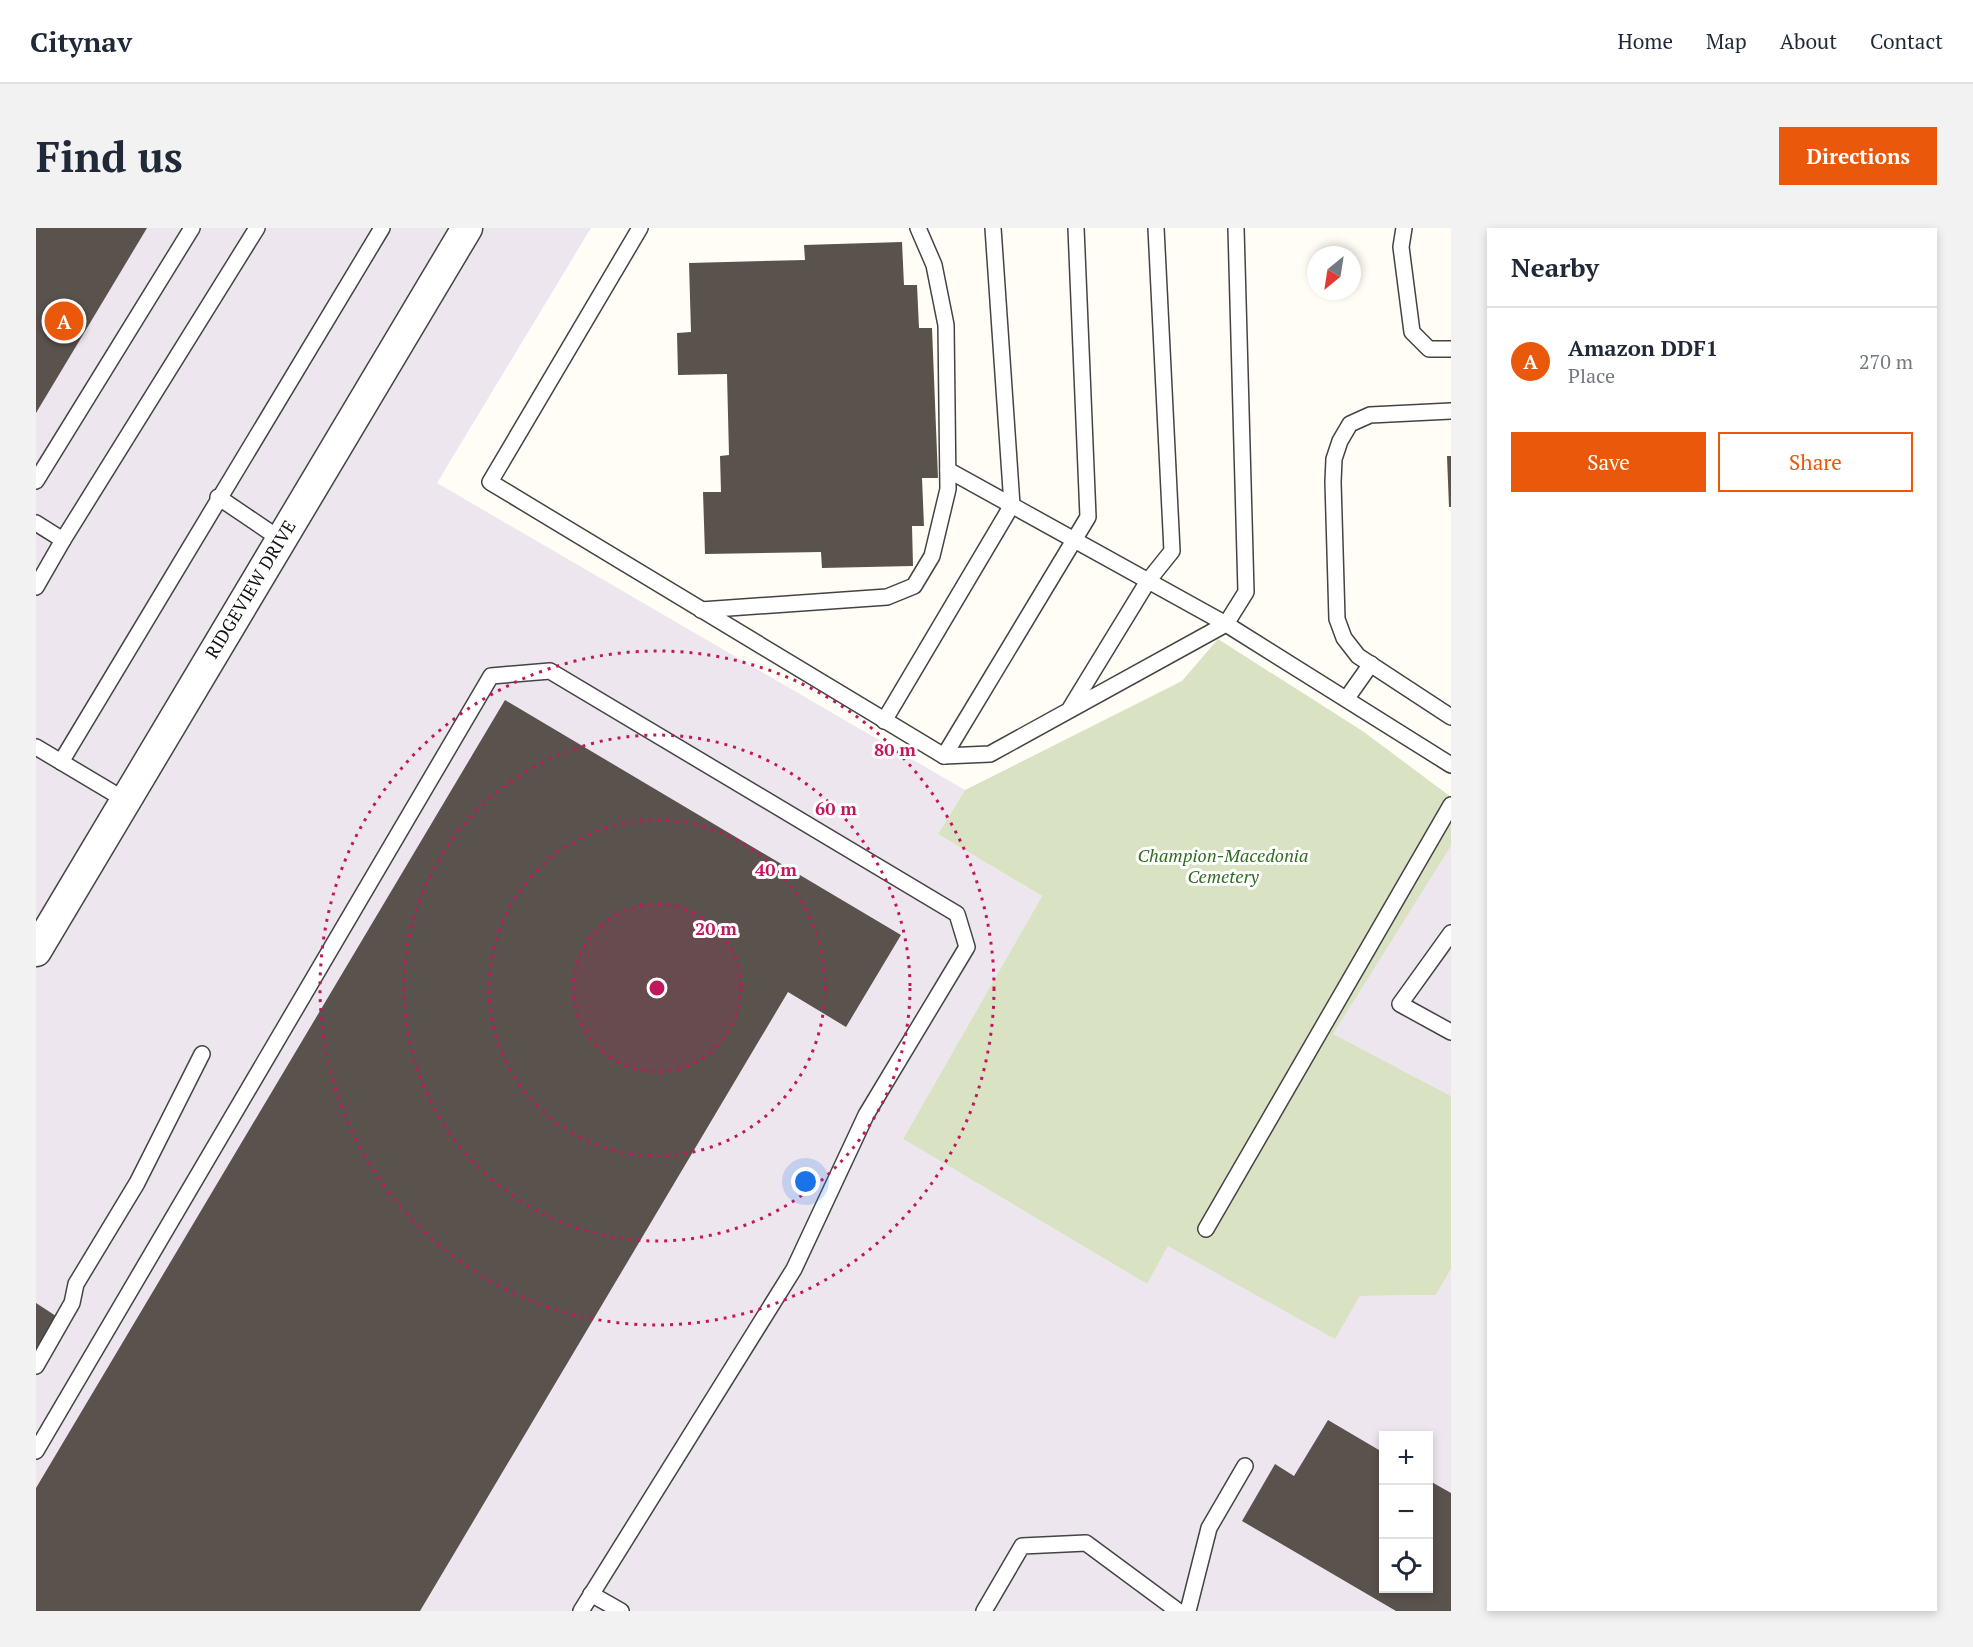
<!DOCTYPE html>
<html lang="en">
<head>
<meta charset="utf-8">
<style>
  body { margin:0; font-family:"PT Serif",serif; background:#f2f2f3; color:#1f2937 }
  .controls { position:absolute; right:18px; bottom:18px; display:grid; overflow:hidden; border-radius:0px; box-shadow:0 3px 9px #0003 }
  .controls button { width:54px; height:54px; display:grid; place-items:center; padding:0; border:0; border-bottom:2px solid #e0e1e3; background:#fff; color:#1f2937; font:30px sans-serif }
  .compass { position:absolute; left:1271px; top:18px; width:54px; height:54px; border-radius:50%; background:#fff; box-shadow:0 3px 9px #0003; rotate:210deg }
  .you { position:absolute; left:770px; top:954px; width:21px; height:21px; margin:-15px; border:4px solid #fff; border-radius:50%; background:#1a73e8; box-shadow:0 0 0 9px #1a73e833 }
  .badge { display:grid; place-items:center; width:39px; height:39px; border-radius:50%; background:#ea580c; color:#fff; font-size:20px; font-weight:700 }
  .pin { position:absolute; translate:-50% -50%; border:3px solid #fff; box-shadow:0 2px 6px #0006 }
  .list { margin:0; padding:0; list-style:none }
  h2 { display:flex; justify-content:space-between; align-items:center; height:78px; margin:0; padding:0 24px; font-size:26px }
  h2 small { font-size:20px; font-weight:400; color:#747a83 }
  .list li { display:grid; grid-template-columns:39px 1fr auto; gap:18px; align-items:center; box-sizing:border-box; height:108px; padding:0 24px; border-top:2px solid #e0e1e3 }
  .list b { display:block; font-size:22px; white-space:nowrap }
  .list p { margin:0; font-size:20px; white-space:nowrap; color:#747a83 }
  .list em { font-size:20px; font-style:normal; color:#747a83 }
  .actions { display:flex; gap:12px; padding:18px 24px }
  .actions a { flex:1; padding:14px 0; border:2px solid #ea580c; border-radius:0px; text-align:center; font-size:21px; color:#ea580c }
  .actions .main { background:#ea580c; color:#fff }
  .icon { flex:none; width:33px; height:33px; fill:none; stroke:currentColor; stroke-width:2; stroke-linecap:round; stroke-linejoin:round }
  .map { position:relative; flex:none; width:1415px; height:1383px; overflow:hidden; border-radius:0px }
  header { display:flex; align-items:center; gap:36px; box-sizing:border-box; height:84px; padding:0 30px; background:#fff; border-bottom:2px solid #e0e1e3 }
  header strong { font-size:28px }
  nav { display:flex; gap:33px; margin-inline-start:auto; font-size:21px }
  .intro { display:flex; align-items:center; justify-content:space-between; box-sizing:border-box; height:144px; padding:0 36px }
  h1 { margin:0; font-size:42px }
  .button { padding:15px 27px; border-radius:0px; background:#ea580c; color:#fff; font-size:21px; font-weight:700 }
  main { display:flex; gap:36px; padding:0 36px }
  aside { flex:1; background:#fff; border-radius:0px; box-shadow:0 3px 9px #0003 }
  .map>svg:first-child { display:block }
  .industrial { fill:#eee6ef; fill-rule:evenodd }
  .cemetery { fill:#d9e3c4 }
  .building { fill:#5a524d }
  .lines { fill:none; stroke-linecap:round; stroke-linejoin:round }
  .service-casing { stroke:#444; stroke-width:18 }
  .minor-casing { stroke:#444; stroke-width:33 }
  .service { stroke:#fff; stroke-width:15 }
  .minor { stroke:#fff; stroke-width:30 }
  .ring { fill:none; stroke:#c2185b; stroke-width:3; stroke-dasharray:3 6 }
  .labels { text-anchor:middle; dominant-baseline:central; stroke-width:6; stroke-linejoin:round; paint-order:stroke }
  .street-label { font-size:18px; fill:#111; stroke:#fff }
  .park-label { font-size:18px; font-style:italic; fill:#2f6b1f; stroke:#fff }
  .centre { fill:#c2185b; stroke:#fff; stroke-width:3 }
  .ring-label { font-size:18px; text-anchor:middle; font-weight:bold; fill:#c2185b; stroke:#fff; stroke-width:6; stroke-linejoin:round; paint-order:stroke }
</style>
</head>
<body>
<header>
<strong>Citynav</strong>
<nav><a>Home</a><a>Map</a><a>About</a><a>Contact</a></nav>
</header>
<div class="intro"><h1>Find us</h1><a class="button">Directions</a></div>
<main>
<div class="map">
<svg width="1415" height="1383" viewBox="0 0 1415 1383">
  <rect width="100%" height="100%" fill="#fffdf5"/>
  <g class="industrial">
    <path d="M0 0H555L401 255 929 562 902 606 1006 668 867 911 1111 1056 1132 1017 1298 1110 1324 1068 1400 1067 1415 1041V1383H0ZM1348 1208H1392V1360H1348Z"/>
    <path d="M1415 618V868L1296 806Z"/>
  </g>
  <path class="cemetery" d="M1182 411 1328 504 1415 569V618L1297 806 1415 868V1041L1400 1067 1324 1068 1299 1111 1132 1018 1111 1056 867 911 1006 668 902 606 929 562 1146 453Z"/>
  <g class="building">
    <path d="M0 0H111L0 185Z"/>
    <path d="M866 14 868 57H881L883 100H896L902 250H886L888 298H876L877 338 786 340 785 324 669 326 667 264H685L684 228 693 227 691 146 642 147 641 105 655 104 653 35 769 32 768 17Z"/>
    <path d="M1411 228H1415V279H1413Z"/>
    <path d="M469 472 865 707 810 799 752 764 384 1383H0V1260Z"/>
    <path d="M0 1075 23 1090 0 1124Z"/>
    <path d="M1292 1192 1348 1225V1360H1392V1252L1415 1265V1383H1360L1206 1293 1239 1236 1258 1248Z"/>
  </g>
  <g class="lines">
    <g class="service-casing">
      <g id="service">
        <path d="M604 0 454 254 908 528 954 526 1190 396 1415 537"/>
        <path d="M1368 0 1365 19 1376 104 1393 121H1415"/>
        <path d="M1415 183 1334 187 1314 196 1304 213 1298 231 1297 254 1301 391 1308 410 1322 428 1415 489"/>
        <path d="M912 242 1190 396 1210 364 1200 0"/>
        <path d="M0 253 156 0"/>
        <path d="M182 269 244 311"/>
        <path d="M0 295 27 312 0 359"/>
        <path d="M27 312 221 0"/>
        <path d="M665 382 851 369 878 358 896 328 912 261 910 97 898 37 882 0"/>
        <path d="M1311 470 1335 436"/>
        <path d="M1035 479 1112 353 1136 323 1120 0"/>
        <path d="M848 493 976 277 957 0"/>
        <path d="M0 519 89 572"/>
        <path d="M908 528 1052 289 1040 0"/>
        <path d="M25 534 346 0"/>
        <path d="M1415 705 1364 776 1415 804"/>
        <path d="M1170 1001 1415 577"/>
        <path d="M0 1138 36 1075 40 1056 101 955 166 826"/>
        <path d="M0 1223 455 448 514 443 921 686 931 719 830 887 758 1041 545 1383"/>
        <path d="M555 1366 585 1383"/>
        <path d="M948 1383 986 1318 1050 1315 1142 1383"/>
        <path d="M1152 1383 1173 1300 1209 1238"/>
      </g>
    </g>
    <g class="minor-casing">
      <path id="minor" d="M0 723 431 0"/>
    </g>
    <use href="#service" class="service"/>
    <use href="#minor" class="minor"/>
  </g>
  <circle cx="621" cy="760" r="84" fill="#c2185b" fill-opacity=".12"/>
  <g class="ring">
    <circle cx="621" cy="760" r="84"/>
    <circle cx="621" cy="760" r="168"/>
    <circle cx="621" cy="760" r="253"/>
    <circle cx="621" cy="760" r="337"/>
  </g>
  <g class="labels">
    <g class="street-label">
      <text transform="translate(214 361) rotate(-59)">RIDGEVIEW DRIVE</text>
    </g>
    <g class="park-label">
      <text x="1187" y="627">Champion-Macedonia<tspan x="1187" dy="21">Cemetery</tspan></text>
    </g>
  </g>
  <circle cx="621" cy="760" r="9" class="centre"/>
  <g class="ring-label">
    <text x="859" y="528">80 m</text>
    <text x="800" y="587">60 m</text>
    <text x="740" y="648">40 m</text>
    <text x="680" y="707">20 m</text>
  </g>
</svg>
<div class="controls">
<button>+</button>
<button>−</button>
<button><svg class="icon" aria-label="locate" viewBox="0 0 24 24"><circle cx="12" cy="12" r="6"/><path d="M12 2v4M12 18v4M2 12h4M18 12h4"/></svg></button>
</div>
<svg class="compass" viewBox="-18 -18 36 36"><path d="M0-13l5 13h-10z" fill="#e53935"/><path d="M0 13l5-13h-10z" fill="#747a83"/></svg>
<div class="you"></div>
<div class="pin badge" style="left:28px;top:93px">A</div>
</div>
<aside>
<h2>Nearby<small></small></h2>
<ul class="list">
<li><span class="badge">A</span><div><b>Amazon DDF1</b><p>Place</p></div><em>270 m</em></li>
</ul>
<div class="actions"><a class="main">Save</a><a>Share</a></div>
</aside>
</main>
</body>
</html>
